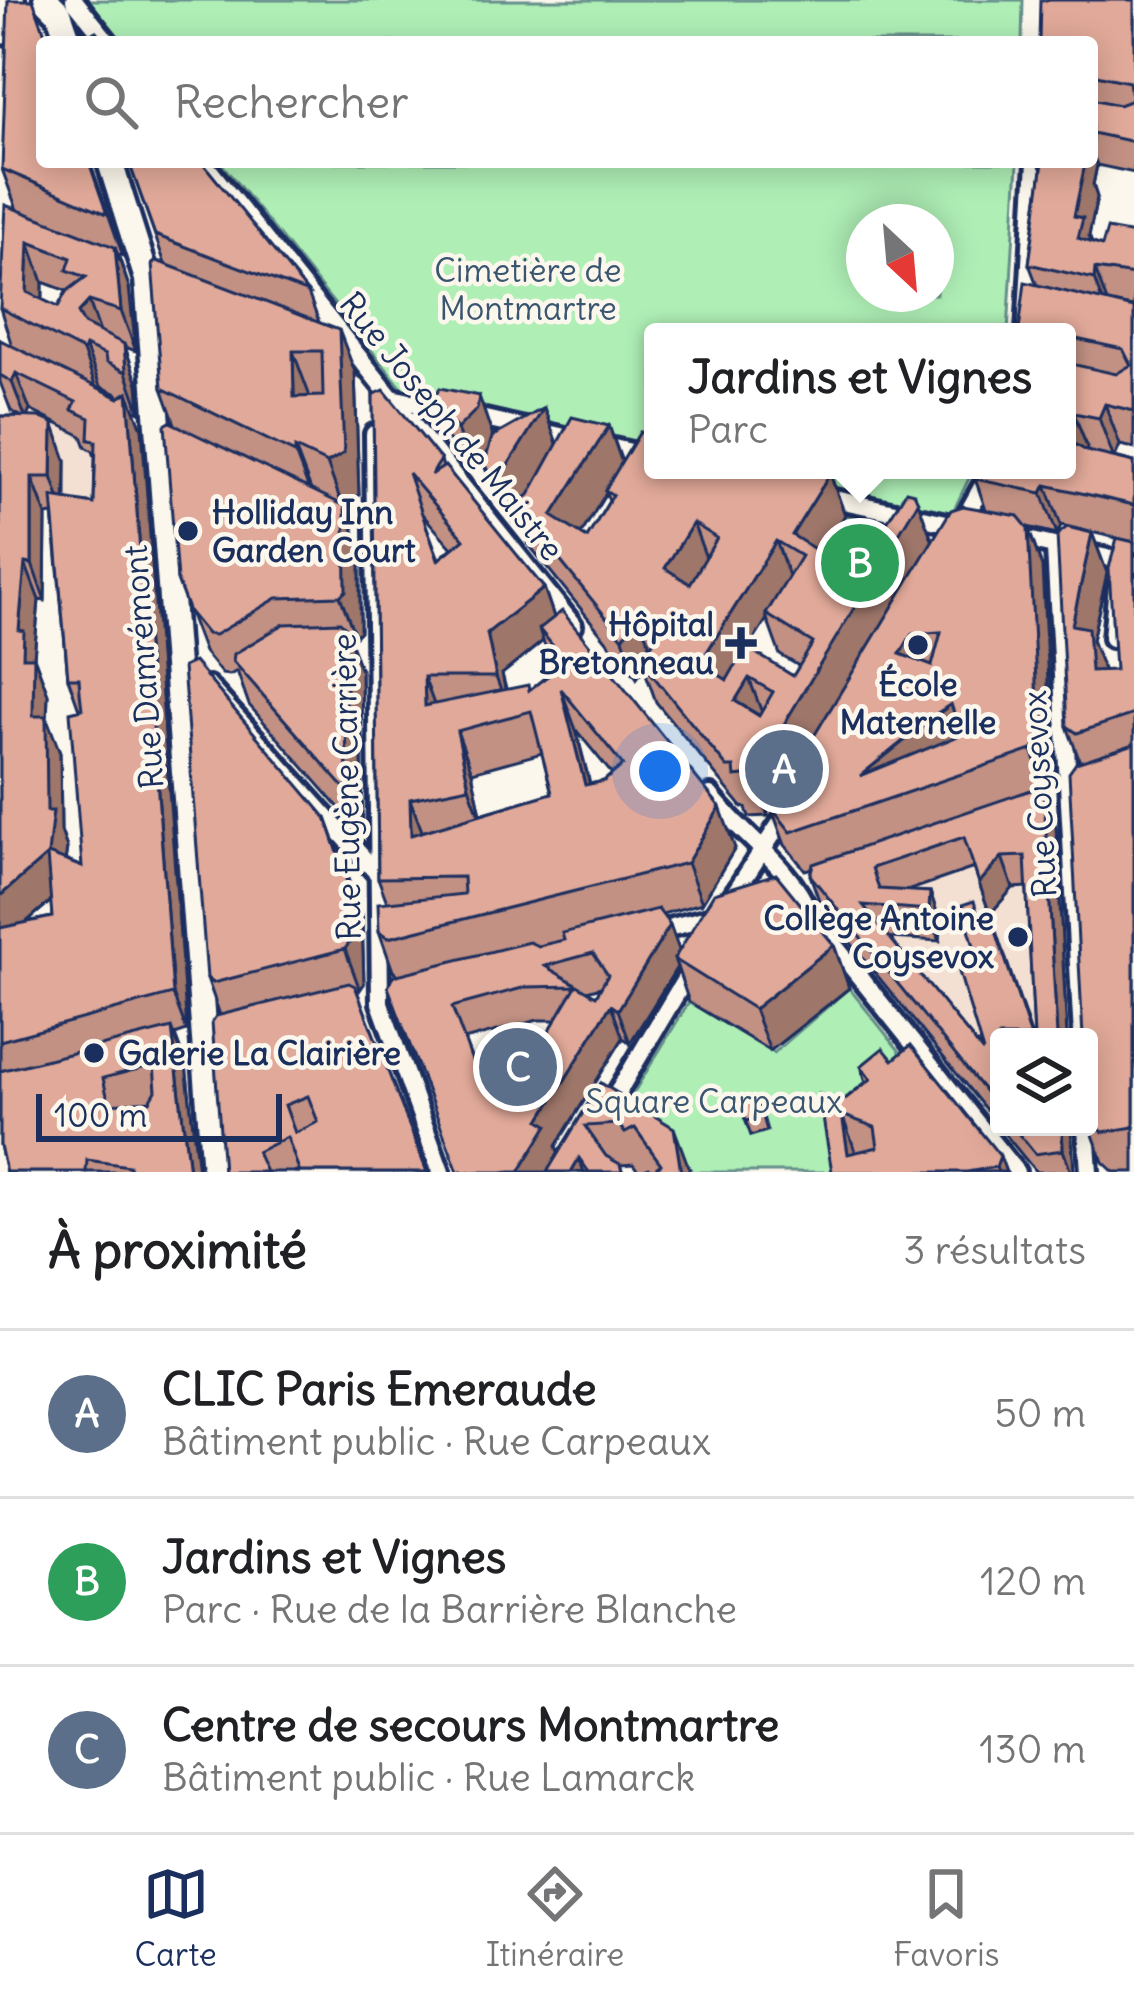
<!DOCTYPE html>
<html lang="fr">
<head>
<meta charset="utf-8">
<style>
  body { margin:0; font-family:Delius,sans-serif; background:#f2f2f2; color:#202124 }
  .controls { position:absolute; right:36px; bottom:36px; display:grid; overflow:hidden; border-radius:12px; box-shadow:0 6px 30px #0003 }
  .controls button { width:108px; height:108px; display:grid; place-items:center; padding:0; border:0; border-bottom:3px solid #e0e0e0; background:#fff; color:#202124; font:60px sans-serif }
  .compass { position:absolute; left:846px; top:204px; width:108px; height:108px; border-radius:50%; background:#fff; box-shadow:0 6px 30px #0003; rotate:154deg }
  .scale { position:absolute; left:36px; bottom:30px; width:246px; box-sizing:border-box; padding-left:12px; border:6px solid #1b2f5e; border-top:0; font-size:33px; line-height:42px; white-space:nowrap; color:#1b2f5e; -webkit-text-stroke:9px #fbf7ec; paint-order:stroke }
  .you { position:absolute; left:660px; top:771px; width:42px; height:42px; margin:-30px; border:9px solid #fff; border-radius:50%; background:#1a73e8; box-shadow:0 0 0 18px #1a73e833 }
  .badge { display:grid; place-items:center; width:78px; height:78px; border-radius:50%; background:#1b2f5e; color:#fff; font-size:39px; font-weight:700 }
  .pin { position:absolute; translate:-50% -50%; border:6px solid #fff; box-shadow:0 3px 12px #0006 }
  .popup { position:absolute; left:644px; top:323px; width:432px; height:156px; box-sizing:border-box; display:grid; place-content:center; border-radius:12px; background:#fff; filter:drop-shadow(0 3px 9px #0005); font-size:39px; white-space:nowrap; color:#757577 }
  .popup b { font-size:45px; color:#202124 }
  .popup::after { content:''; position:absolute; left:50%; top:100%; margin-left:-24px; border:24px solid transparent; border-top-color:#fff }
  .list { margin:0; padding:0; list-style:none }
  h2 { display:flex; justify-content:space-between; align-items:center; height:156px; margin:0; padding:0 48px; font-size:51px }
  h2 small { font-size:39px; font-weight:400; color:#757577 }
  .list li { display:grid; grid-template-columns:78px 1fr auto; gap:36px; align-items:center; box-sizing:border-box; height:168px; padding:0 48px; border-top:3px solid #e0e0e0 }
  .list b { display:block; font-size:45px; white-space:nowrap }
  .list p { margin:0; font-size:39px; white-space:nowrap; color:#757577 }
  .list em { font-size:39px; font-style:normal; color:#757577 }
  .icon { flex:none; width:66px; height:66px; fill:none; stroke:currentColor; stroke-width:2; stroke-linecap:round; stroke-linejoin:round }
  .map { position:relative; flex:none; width:1134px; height:1172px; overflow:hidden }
  .search { position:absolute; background:#fff; box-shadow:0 6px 30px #0003; left:36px; right:36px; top:36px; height:132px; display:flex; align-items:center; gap:30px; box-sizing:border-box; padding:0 42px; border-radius:12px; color:#757577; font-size:45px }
  .sheet { height:660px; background:#fff }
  nav { display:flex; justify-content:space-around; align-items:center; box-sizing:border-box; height:168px; border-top:3px solid #e0e0e0; background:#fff; font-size:33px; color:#757577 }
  nav a { display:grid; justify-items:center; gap:6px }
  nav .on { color:#1b2f5e }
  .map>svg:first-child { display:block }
  .built { fill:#f3e0d3 }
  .green { fill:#afefb6; stroke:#658f8a; stroke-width:3; fill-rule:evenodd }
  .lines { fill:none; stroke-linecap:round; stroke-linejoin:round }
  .street-casing { stroke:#1b2f5e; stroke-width:26 }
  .secondary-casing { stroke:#1b2f5e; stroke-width:33 }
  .street { stroke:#fbf7ec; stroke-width:16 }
  .secondary { stroke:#fbf7ec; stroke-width:24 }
  .wall { fill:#c29184; stroke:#1b2f5e; stroke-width:3; fill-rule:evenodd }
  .shaded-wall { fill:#9e766b; stroke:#1b2f5e; stroke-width:3 }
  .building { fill:#e1a999; stroke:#1b2f5e; stroke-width:3; fill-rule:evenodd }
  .poi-dot { fill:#1b2f5e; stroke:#fbf7ec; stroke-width:4.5 }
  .labels { text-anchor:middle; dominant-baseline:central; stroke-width:9; stroke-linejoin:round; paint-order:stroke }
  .park-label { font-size:33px; fill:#395570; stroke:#fbf7ec }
  .street-label { font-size:33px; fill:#1b2f5e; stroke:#fbf7ec }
  .poi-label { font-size:33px; font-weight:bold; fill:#1b2f5e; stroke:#fbf7ec; text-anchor:start }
</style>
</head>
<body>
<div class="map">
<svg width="1134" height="1172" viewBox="0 0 1134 1172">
  <rect width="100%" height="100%" fill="#fbf7ec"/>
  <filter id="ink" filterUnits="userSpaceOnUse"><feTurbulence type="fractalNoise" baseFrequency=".00833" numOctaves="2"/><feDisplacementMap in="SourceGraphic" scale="24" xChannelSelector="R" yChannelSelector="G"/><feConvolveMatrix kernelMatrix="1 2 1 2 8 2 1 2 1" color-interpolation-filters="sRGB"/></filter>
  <g filter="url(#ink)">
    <g class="built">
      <path d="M12 377 144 441 146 470 110 474 108 548 65 534 66 460 9 453Z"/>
      <path d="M997 837 1023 887 1059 886 1066 1020 964 1046 945 1060 860 955 876 878Z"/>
    </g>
    <g class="green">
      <path d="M89 0H1023L1022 42H123Z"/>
      <path d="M220 162H1018L1008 332H653V447L405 392ZM864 222H936V294H864Z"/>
      <path d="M757 470H973L952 514Z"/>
      <path d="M845 515 897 527 870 614 816 561Z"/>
      <path d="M849 988 910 1064 839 1172H689L615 1123 689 1002 774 1053Z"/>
    </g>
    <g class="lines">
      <g class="street-casing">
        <g id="street">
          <path d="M74 0 108 42"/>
          <path d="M203 162 573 625"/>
          <path d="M1026 332 1036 162"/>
          <path d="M392 398 653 457"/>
          <path d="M374 434 380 1003 441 1172"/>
          <path d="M820 496 965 527"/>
          <path d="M960 527 991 470"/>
          <path d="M1014 537 1134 564"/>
          <path d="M1055 549 1082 1037"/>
          <path d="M1112 638 1117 586"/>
          <path d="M208 686 376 872"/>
          <path d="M710 795C742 836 791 866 810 915L1016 1172"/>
          <path d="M730 900 788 811"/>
          <path d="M652 932 720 915"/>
          <path d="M606 1112 694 964"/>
          <path d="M1086 1127 1089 1172"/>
        </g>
      </g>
      <g class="secondary-casing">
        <g id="secondary">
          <path d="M46 0 59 13 69 42"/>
          <path d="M0 32 12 0"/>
          <path d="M110 162 147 279 214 1172"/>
        </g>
      </g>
      <use href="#street" class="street"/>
      <use href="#secondary" class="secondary"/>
    </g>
    <g class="wall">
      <path d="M1134 0V173L1097 165 1093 185 1097 197 1089 236 1092 243 1102 246 1134 234V307L1115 304 1134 308V448L1120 445 1115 457 1134 462V542L1061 525 1057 534 1028 527 1042 567 1053 779 1046 789 1038 792 1044 796 1056 827 1067 1037H1034L1027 887 1013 888 990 914 974 868 907 891 930 892 941 924 940 941 889 938 983 1052 980 966 983 925 1004 953 1032 1037H999V1126L821 906 810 875 812 868 805 870 785 845 771 807 774 802 767 806 768 816 749 817 746 808 742 807 656 702 644 668 637 678 529 545 518 513 513 522 499 505 484 465 488 453 471 470 448 439 433 399 493 437 544 408 557 444 609 426 622 462 653 470 830 474 845 515 821 553 855 574 932 541 986 510 972 470H1067V332H1020L1019 330 1037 285 1029 264 1042 171 1039 162H1092V42ZM606 493 609 501 587 538 581 534ZM767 619 780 655 799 666 793 676 748 649Z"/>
      <path d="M90 162 123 256 118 254 129 287 136 351 125 347 138 384 140 412 134 409 142 429 187 1031 175 1035 186 1065 198 1172H6L0 1145V416H21L11 411 0 382V340L12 346 0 308 17 210 2 169ZM43 282 67 291 58 307 43 300ZM100 386 117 394 119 398 98 388ZM30 410 82 436 86 447 93 451 95 457 94 504 66 500V460L27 416ZM53 514 68 678 79 709 82 867 65 860 67 848 61 831 60 753 47 719 48 694 34 657 39 600 45 601 46 515ZM51 901 52 917 26 922Z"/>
      <path d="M129 162 308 293 319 322 355 372 359 495 342 505 345 506 360 547V631L355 636 348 637 361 671 363 835 249 705 237 671 230 675 222 674 204 652 177 580 175 424 162 388 165 264Z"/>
      <path d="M373 395 441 460 443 467 544 588 554 617 735 848 702 903 662 914 670 925 679 951 834 945 849 988 770 1051 689 1002 677 967 630 1043 623 1038 556 1146 558 1153 601 1083 689 1168 651 1171 649 1168 639 1172 633 1164 620 1165 623 1172H458L398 975 393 971 379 931 387 902 378 878ZM422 514 452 548 439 559ZM543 641 554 670 530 690 506 689 502 674ZM576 730 612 774 604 781 590 784ZM542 753 552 793 481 814 472 772ZM601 987 596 996 587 991ZM538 1020H556L514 1090 501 1095 480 1082 464 1040Z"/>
      <path d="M1092 533 1107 573 1092 640 1103 671 1115 670 1134 542V1172H1114L1103 1162 1089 1124 1080 762 1067 726Z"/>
      <path d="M362 917 364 984 357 991 427 1172H223L220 1015 207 978Z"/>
      <path d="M893 1060 1006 1172H832L840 1103 866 1082 861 1066Z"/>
      <path d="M740 1105 762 1113 767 1131 751 1136Z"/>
      <path d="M999 1127H1071L1074 1172H1036Z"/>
    </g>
    <g class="shaded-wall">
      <path d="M1092 151 1097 165 1093 185 1097 197 1089 236 1095 251 1078 238 1074 216 1079 162H1092Z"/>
      <path d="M29 242 43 282 42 332 27 292Z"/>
      <path d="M115 247 129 287 136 351 121 311Z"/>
      <path d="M1095 269 1107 302 1106 312 1094 279Z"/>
      <path d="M89 301 103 341 95 350 78 313Z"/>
      <path d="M339 330 355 372 359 495 342 505 327 463Z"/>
      <path d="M124 344 138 384 140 412 126 372Z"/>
      <path d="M85 346 100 386 97 391 83 351Z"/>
      <path d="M293 351 309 394 310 439 294 397Z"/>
      <path d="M16 373 30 410 26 419 12 382Z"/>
      <path d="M128 392 142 429 187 1031 173 994Z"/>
      <path d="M479 396 493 437 491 449 471 470 457 429Z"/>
      <path d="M1105 404 1120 445 1114 459 1099 418Z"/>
      <path d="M544 408 559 449 520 511 515 505 518 513 513 522 498 481Z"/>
      <path d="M1074 413 1089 453 1067 446V431Z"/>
      <path d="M53 423 66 460 65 514 52 477Z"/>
      <path d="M609 426 623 466 605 490 606 493 567 557 552 516Z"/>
      <path d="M295 448 311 490V495L295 453Z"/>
      <path d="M830 474 845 515 807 574 792 535Z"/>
      <path d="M32 477 46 515 45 601 32 564Z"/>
      <path d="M1046 485 1061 525 1057 534 1042 493Z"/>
      <path d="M918 502 933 542 778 799 767 806 768 816 753 775 752 766Z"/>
      <path d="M345 506 360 547V631L355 636 340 596Z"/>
      <path d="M693 523 708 563 680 608 665 568Z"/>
      <path d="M1028 528 1042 567 1053 779 1046 789 1032 750Z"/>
      <path d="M1092 533 1107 573 1092 640 1103 669 1106 712 1072 625Z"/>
      <path d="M776 541 791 581 766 614 767 619 714 703 700 663Z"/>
      <path d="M25 563 39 600 34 657 48 694 47 719 60 753 61 831 67 848 61 891 48 854 47 811 19 630Z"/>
      <path d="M544 588 558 629H539L543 641 502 674 511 718 496 677 487 633Z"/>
      <path d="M638 613 653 653 641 661 644 668 637 678 623 638Z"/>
      <path d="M345 627 361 671 363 835 347 791Z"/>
      <path d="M912 634 926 673 900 654Z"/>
      <path d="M424 677 439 718 425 706Z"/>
      <path d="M749 678 764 718 735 701Z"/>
      <path d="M561 689 576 730 600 826 585 785Z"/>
      <path d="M951 704 965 742 860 776Z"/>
      <path d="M457 731 472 772 484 828 469 787Z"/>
      <path d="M1044 796 1056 827 1067 1037H1057Z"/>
      <path d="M410 799 425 839 411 835Z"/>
      <path d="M720 807 735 848 702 903 687 863Z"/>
      <path d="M326 818 362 917 364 984 360 990 345 949Z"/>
      <path d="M47 855 61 892 0 945V896Z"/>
      <path d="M1002 857 1013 888 990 914 979 883Z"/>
      <path d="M930 892 941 924 940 941 929 910Z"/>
      <path d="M670 925 682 958 674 959 677 967 630 1043 618 1010Z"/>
      <path d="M834 945 849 988 770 1051 754 1009Z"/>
      <path d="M611 1005 623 1038 556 1146 560 1158 551 1172H519L540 1120Z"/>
      <path d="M172 1028 186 1065 198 1172H189Z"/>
      <path d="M842 1115 855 1150 858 1172 848 1154Z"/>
      <path d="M1062 1127H1071L1074 1172H1071L1063 1150Z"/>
      <path d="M674 1128 689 1168V1172H681Z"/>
      <path d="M1000 1156 1006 1172H998L996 1167Z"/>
      <path d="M579 1158 584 1172H571Z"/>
    </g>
    <g class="building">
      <path d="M8 0H33L48 42H42V162H89L107 214 2 169Z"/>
      <path d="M1040 0H1134V142L1092 133V99L1119 105 1132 100 1129 82 1092 74V42H1039Z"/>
      <path d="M96 31 105 42H87L85 37Z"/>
      <path d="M129 162H202L308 293 155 235Z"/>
      <path d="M1043 162H1079L1085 164 1074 216 1083 218 1078 238 1102 246 1107 229 1134 234V275L1095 269 1094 279 1029 264Z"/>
      <path d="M5 205 115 247 121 311 89 301 78 313 84 324 124 344 126 372 106 362 105 355 85 346 83 351 0 308ZM29 242 71 258 67 270 86 277 66 292 58 307 27 292Z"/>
      <path d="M157 261 339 330 344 453 327 463 295 448V453L162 388 152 264ZM293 351H322L323 396 294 397Z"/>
      <path d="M1025 282 1134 308V411L1105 404 1099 418 1074 413 1067 431V363L1116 374 1131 365 1123 349 1067 337V332L1019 330Z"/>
      <path d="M0 340 119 398 128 392 173 994 0 1041V928L52 917 47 855 0 896V416L39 417 53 423 52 477H32V564L25 563 19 630 24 631 23 657H34L33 716H46L47 811H53L48 854 82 867 70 712 82 709 80 692 79 678H68L52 497 94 504 96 441 89 440 90 418 72 410 76 402 16 373 12 382 0 375Z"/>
      <path d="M440 388 479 396 477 409 457 429 433 399Z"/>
      <path d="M384 390 441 460 431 475 445 466 544 588 487 633 496 677H424L425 706 528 685 529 690 566 662 539 629 562 611 720 807 687 863 388 938 379 931 378 903 464 894 463 877 378 878 373 395ZM408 473 464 539 438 560ZM561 689 623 765 604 781 585 785ZM531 711 552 793 411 835 410 799 469 787 457 731Z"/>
      <path d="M544 408 498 481 484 465 492 437Z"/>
      <path d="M572 417 609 426 552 516 587 538 613 495 605 490 640 432 653 434V470H810L830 474 792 535 855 574 906 491 914 493 918 502 763 759 752 766 753 775 735 777 734 767H727L641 661 662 627 638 613 623 638 515 505 529 495ZM693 523 717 538 690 584 665 568ZM776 541 801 556 766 614 813 643 793 676 746 647 727 680 700 663ZM749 678 773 692 759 716 735 701Z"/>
      <path d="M170 422 345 506 346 591 340 596 277 598 215 635 207 634 189 612 177 580 165 425Z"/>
      <path d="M1067 440 1087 451 1134 462V505L1046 485 1042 493 975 479 972 471 1067 470Z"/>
      <path d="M963 506 1018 516 1028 528 1039 740 1032 750 791 832 771 807 951 510ZM941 632 932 666 900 654 912 634ZM951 704 961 735 860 776 939 712Z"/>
      <path d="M1067 527 1092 533 1072 625 1088 628 1091 671 1115 670 1109 568 1117 538 1134 542V714L1077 733 1067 726 1057 535Z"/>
      <path d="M340 622 345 627 347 791 233 661 234 654 284 624Z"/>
      <path d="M194 662 326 818 346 876 349 943 345 949 213 983 207 978 183 667Z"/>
      <path d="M1134 744V1127L1103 1132 1089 1121V1037H1083L1069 773 1076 763Z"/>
      <path d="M1034 789 1044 796 1057 1037H1034L1025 856 1002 857 979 883 964 837 872 868 879 889 930 892 929 910 863 905 983 1052 959 972 980 966 962 905 974 901 981 926 993 922 1031 1037H999V1109L810 875 813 864Z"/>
      <path d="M776 874 834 945 754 1009 674 959 714 893Z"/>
      <path d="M658 909 670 925 618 1010 611 1005 540 1120 548 1125 519 1172H458L388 987 393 976 529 942 538 946 564 940 562 933ZM593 953 608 975 596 996 545 966ZM576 986 514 1090 501 1095 480 1082 452 1007 526 987Z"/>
      <path d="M349 983 355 986 427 1172H294L299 1170 287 1137 257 1152 266 1172H223L212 1022 216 1016ZM308 1096 318 1122 295 1133 285 1105Z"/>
      <path d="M172 1028 189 1172H130L129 1166 87 1160 86 1172H6L0 1145V1071ZM154 1065 156 1091 150 1101 109 1104 103 1078Z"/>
      <path d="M911 1045 1000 1156 996 1167 967 1172H832L819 1094 840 1103 871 1079 861 1066 883 1048 893 1060ZM842 1115 875 1127 878 1147 848 1154Z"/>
      <path d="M601 1083 674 1128 681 1172H651L661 1164 635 1128 625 1133 618 1124 585 1126 606 1156 620 1164 622 1172H589L579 1158 571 1172H547Z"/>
      <path d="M757 1099 762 1117 746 1121 740 1105Z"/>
      <path d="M1013 1127H1062L1063 1150 1035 1154Z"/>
    </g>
  </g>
  <g class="poi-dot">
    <circle cx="188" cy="531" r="12"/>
    <path d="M735 625h12v12h12v12h-12v12h-12v-12h-12v-12h12z"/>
    <circle cx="918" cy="645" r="12"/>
    <circle cx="1018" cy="937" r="12"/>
    <circle cx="94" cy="1053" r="12"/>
  </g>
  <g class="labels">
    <g class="park-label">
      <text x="528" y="270">Cimetière de<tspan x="528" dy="38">Montmartre</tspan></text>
      <text x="714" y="1101">Square Carpeaux</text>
    </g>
    <g class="street-label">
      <text transform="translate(452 426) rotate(51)">Rue Joseph de Maistre</text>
      <text transform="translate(143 667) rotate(-94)">Rue Damrémont</text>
      <text transform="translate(346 787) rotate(-91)">Rue Eugène Carrière</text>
      <text transform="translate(1039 794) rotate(-93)">Rue Coysevox</text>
    </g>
    <g class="poi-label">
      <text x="212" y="512">Holliday Inn<tspan x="212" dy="38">Garden Court</tspan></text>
      <text x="714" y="624" text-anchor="end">Hôpital<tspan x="714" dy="38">Bretonneau</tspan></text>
      <text x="918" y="684" text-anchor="middle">École<tspan x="918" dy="38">Maternelle</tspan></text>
      <text x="994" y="918" text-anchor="end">Collège Antoine<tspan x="994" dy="38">Coysevox</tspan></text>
      <text x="118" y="1053">Galerie La Clairière</text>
    </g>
  </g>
</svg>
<div class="controls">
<button><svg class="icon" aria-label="layers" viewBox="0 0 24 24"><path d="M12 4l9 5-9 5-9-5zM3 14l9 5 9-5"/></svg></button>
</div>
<svg class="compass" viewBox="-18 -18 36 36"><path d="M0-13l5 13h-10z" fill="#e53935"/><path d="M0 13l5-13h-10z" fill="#757577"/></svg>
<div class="scale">100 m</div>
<div class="you"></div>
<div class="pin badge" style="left:784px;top:769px;background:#5c6f8a">A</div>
<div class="pin badge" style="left:860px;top:563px;background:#2e9e5b">B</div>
<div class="popup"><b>Jardins et Vignes</b>Parc</div>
<div class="pin badge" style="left:518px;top:1067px;background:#5c6f8a">C</div>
<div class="search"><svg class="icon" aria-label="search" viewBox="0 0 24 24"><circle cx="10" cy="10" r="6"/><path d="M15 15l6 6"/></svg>Rechercher</div>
</div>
<section class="sheet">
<h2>À proximité<small>3 résultats</small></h2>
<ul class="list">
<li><span class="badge" style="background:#5c6f8a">A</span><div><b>CLIC Paris Emeraude</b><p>Bâtiment public · Rue Carpeaux</p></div><em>50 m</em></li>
<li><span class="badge" style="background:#2e9e5b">B</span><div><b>Jardins et Vignes</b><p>Parc · Rue de la Barrière Blanche</p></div><em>120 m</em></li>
<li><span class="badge" style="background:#5c6f8a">C</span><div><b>Centre de secours Montmartre</b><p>Bâtiment public · Rue Lamarck</p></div><em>130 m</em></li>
</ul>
</section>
<nav>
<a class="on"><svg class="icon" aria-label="map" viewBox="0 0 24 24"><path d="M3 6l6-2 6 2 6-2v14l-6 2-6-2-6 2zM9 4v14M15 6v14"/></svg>Carte</a>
<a><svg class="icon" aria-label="directions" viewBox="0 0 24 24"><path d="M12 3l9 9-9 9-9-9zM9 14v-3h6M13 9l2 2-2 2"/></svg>Itinéraire</a>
<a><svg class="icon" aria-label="saved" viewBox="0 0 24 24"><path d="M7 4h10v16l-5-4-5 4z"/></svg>Favoris</a>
</nav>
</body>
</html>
